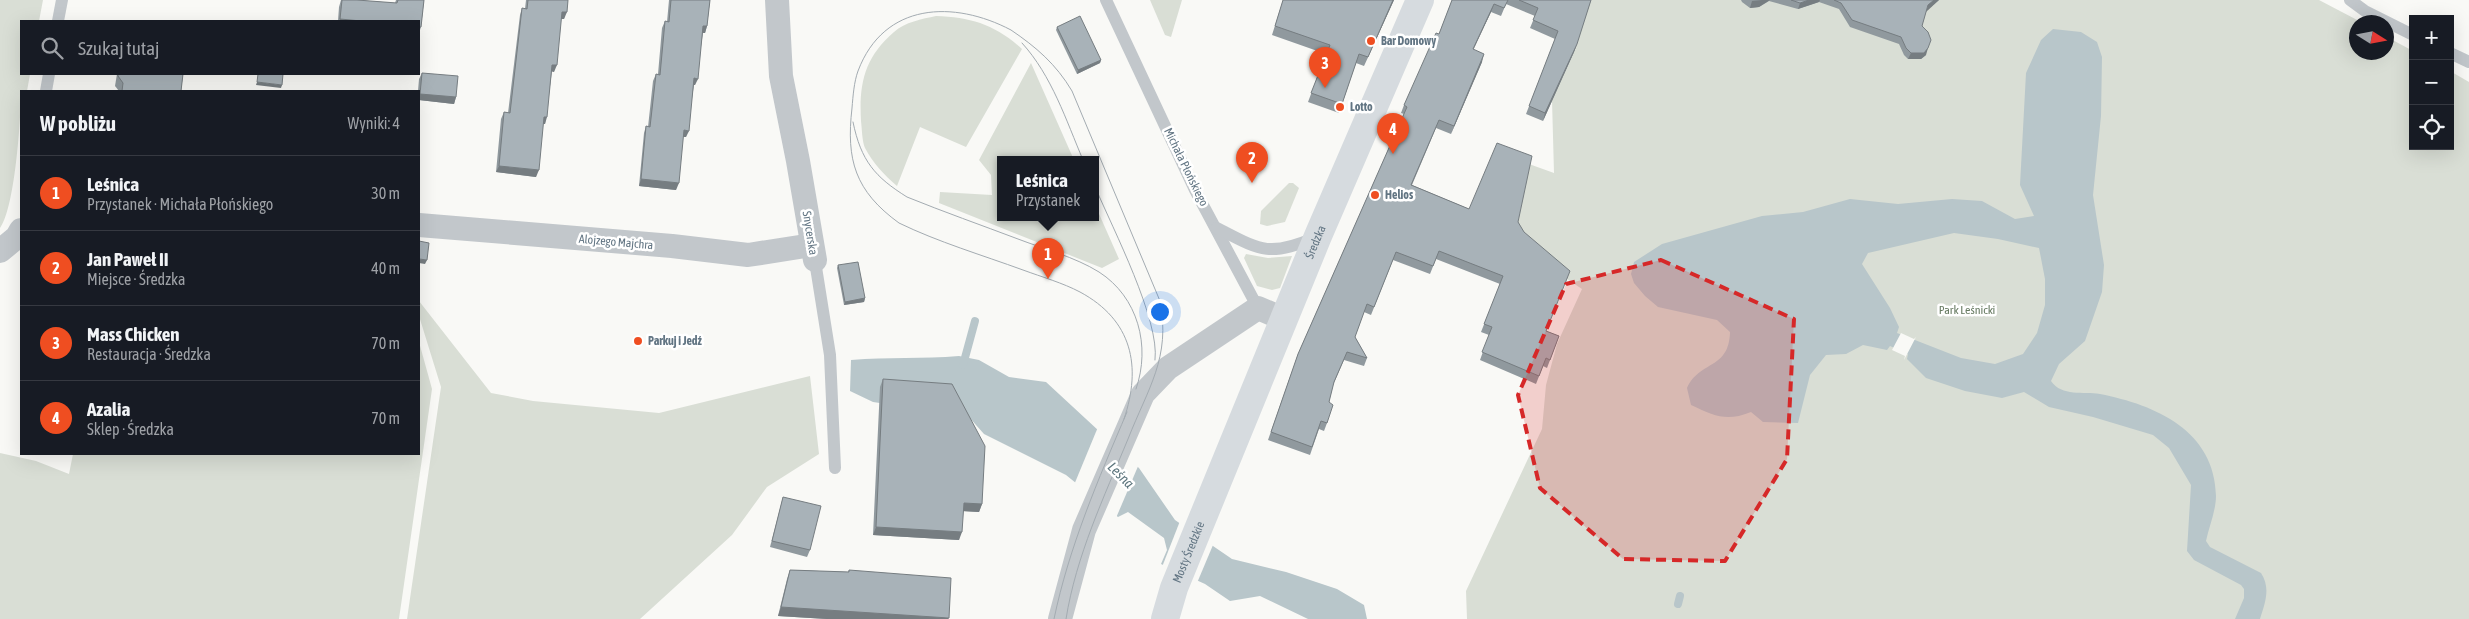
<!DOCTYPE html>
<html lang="pl">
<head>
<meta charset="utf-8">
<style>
  body { margin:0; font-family:"Asap Condensed",sans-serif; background:#242831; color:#f1f3f6 }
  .controls { position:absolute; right:15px; top:15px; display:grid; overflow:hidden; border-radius:0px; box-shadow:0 5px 20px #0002 }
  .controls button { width:45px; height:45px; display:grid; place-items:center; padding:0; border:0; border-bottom:1px solid #363941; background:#171b24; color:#f1f3f6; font:25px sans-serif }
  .compass { position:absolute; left:2349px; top:15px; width:45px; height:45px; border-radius:50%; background:#171b24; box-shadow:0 5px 20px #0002; rotate:101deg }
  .you { position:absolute; left:1159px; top:311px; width:18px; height:18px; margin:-12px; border:4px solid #fff; border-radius:50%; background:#1a73e8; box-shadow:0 0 0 8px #1a73e833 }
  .badge { display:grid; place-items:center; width:32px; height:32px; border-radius:50%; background:#ef4e21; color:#fff; font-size:16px; font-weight:700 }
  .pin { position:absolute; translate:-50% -41px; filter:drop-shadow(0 1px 2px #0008) }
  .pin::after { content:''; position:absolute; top:26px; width:18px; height:15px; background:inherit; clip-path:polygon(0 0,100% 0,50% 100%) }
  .popup { position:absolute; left:997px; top:156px; width:102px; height:65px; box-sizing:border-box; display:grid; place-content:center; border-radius:0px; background:#171b24; filter:drop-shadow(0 1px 4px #0005); font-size:16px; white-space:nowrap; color:#9ea1a6 }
  .popup b { font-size:19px; color:#f1f3f6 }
  .popup::after { content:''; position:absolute; left:50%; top:100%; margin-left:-10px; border:10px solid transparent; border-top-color:#171b24 }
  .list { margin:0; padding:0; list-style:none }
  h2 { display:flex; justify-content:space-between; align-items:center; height:65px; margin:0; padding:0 20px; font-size:21px }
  h2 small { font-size:16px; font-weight:400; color:#9ea1a6 }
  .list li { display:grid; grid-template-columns:32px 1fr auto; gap:15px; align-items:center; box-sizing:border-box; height:75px; padding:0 20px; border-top:1px solid #363941 }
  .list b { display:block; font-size:19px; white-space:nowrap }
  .list p { margin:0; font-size:16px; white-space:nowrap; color:#9ea1a6 }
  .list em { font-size:16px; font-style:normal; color:#9ea1a6 }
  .icon { flex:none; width:28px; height:28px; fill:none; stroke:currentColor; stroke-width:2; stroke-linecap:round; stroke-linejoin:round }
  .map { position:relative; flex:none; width:2469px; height:619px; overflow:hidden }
  .search { position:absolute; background:#171b24; box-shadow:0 5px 20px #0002; left:20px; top:20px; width:400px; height:55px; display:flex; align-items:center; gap:12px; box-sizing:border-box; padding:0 18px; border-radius:0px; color:#9ea1a6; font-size:19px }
  .panel { position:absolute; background:#171b24; box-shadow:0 5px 20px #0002; left:20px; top:90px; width:400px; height:365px; border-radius:0px }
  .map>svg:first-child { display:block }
  .green { fill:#d9ded5 }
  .water { fill:#b8c6ca; fill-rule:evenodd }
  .pier { fill:#f9f9f6 }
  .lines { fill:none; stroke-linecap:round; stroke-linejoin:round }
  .stream { stroke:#b8c6ca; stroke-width:8 }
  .lane { stroke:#c2c7cb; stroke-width:12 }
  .street { stroke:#c2c7cb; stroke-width:24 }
  .secondary { stroke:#d6dbdf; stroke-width:28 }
  .tram { stroke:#a3abb1; stroke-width:1 }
  .wall { fill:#90999e }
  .shaded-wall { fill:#767d81 }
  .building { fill:#a8b2b8; stroke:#767d81 }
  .marked { fill:#d62828; fill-opacity:0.2; stroke:#d62828; stroke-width:4; stroke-dasharray:10 6; stroke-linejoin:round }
  .poi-dot { fill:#ef4e21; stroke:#fff; stroke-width:2 }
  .labels { text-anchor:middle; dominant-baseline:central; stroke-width:5; stroke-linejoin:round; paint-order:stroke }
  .poi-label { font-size:12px; font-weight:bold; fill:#627583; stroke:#fff; text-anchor:start }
  .street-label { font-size:12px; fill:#627583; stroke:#fff }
  .park-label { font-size:12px; fill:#667a61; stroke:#fff }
  .water-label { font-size:14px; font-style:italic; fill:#5d757d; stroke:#fff }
</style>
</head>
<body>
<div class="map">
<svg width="2469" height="619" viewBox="0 0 2469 619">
  <rect width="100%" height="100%" fill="#f9f9f6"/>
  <g class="green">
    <path d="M0 0H43L39 21H21V74H30L27 91H21C21 118 15 208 0 228Z"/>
    <path d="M1150 0H1182L1171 37 1165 35Z"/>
    <path d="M1591 0H2319L2361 22H2356V52H2386L2387 37 2413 51V146H2450V71L2469 82V619H1467L1466 591 1542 429 1546 385 1557 344 1582 289 1567 279 1516 230 1529 164 1554 173 1552 100Z"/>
    <path d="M936 16C971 17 996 25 1022 49L966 147 920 127 897 186C884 175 873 163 865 148 862 141 862 129 861 121 859 84 864 58 894 32 905 22 922 19 936 16Z"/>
    <path d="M1031 63 1074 160H1000V218H1096V207L1119 259 1102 268 939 203 940 192 992 195 991 175 979 160Z"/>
    <path d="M1289 183H1293L1299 188 1285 222 1267 226 1260 224 1261 211Z"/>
    <path d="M1246 254 1268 258 1292 256 1280 288 1272 290 1257 286 1244 258Z"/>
    <path d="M419 301 491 393 533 401 659 413 810 376 819 454 767 487 732 535 640 619H407L441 387 419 316Z"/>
    <path d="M419 342 432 389 399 619H0V453L36 461 69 474 73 454H419Z"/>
  </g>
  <g class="water">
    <path d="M2053 29 2081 32 2097 42 2102 57 2101 116 2093 195 2104 265 2102 292 2085 341 2059 364 2051 381C2062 397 2083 391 2100 394 2156 405 2215 431 2216 496 2216 510 2209 527 2206 541L2210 547 2261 573C2271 588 2265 603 2260 619H2235L2244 598V589L2241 585 2194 560 2187 551 2191 485 2169 448 2153 435 2093 417 2049 407 2024 392 2002 398 1965 391 1926 378 1907 359 1908 354 1890 346 1887 350 1863 345 1846 354 1826 355 1810 375 1798 423 1763 422 1751 412C1726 422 1715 416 1691 405L1687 388C1700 360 1729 370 1730 332L1717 320 1658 307 1645 296 1634 283 1631 274 1634 262 1662 244 1762 216 1803 212 1850 199 1898 204 1952 199 1982 201 2015 219 2034 216 2020 185 2026 73 2041 40ZM1954 233 1998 239 2039 248 2045 279V305L2037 333 2023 354 1995 364 1961 358 1897 333 1899 327 1890 308 1862 264 1868 253Z"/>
    <path d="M959 356 979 360 1009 377 1046 382 1139 468 1175 520 1232 559 1286 572 1337 589 1364 605 1367 619H1308L1260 596 1230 601 1205 584 1161 564 1167 550 1164 538 1128 512 1118 517 1066 475 984 434 968 416 873 402 850 391 851 360C888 357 923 359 959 356Z"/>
  </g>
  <g class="pier">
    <path d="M1901 333 1914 339 1916 337 1904 360 1905 356 1892 350Z"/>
    <path d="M1098 427 1139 464 1116 518 1074 485Z"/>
    <path d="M1180 521 1213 545 1197 583 1162 567Z"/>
  </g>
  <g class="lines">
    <g class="stream">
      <path d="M963 365 975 321"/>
      <path d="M1678 604 1680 596"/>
    </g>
    <g class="lane">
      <path d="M1106 0 1195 190 1258 308"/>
      <path d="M2350 0 2365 11 2413 35"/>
      <path d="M58 21 62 0"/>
      <path d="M2450 53 2469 62"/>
      <path d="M46 91 49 74"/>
      <path d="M1217 228C1258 249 1268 258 1314 238"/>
      <path d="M815 261 830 355 835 468"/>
    </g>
    <g class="street">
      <path d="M777 0 781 76 798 161 815 260"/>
      <path d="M419 225 672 246 748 255 812 245"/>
      <path d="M0 251 17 237 21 230"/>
      <path d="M1060 619 1084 530 1143 394 1168 368 1258 308 1284 319"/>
    </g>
    <path class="secondary" id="s1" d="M1165 619 1174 588 1318 236 1420 0"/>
    <g class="tram">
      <path d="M1022 43C1052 76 1066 120 1083 160"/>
      <path d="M853 122C861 161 875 177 907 197 944 212 981 225 1018 239 1044 249 1075 257 1099 272 1138 297 1151 346 1136 389"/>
      <path d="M1096 189C1113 229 1160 320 1155 360"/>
      <path d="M1054 619C1069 547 1098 480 1127 412"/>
      <path d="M1066 619C1076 556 1104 497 1128 439 1148 388 1171 358 1160 301L1072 91C1056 64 1036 47 1011 30 954 0 884 2 858 71 854 82 853 96 852 108 846 160 855 191 899 223 938 242 982 255 1023 270 1042 277 1063 283 1080 292 1132 320 1142 366 1124 419"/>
    </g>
  </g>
  <g class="wall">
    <path d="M341 0H357L395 3 396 0H424L421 27 419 33V21H338L339 7Z"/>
    <path d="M526 0H568L564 19H561L554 72 552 71 545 124H543L536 177 496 172 501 119 504 112 508 113 520 15 522 8 525 9Z"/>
    <path d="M669 0H710L707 26 705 33H703L695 85H694L686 137H683L676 190 639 186 644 133 646 126 648 127 653 81 656 74H658L662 28 665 21 667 22Z"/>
    <path d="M1283 0H1394L1364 66 1356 63 1339 113 1308 102 1326 54 1272 35Z"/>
    <path d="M1452 0H1591L1574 52 1543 121 1526 114 1555 39 1530 28 1535 16 1506 4 1501 16 1491 12 1473 49 1482 62 1451 134 1436 128 1412 185 1469 209 1518 222 1546 331 1559 336 1547 368 1543 366 1536 384 1480 360 1489 335 1481 332 1500 284 1436 259 1430 274 1393 260 1371 315 1364 312 1355 337 1367 358 1364 366 1344 360 1333 385 1329 402 1327 423 1324 431 1319 429 1310 455 1268 440 1298 354 1404 114 1401 113 1404 105 1439 34Z"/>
    <path d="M1741 0H1939L1926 11 1922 26 1926 55 1921 59H1908L1904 55 1899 44 1850 27 1839 9 1819 2 1798 9 1769 1 1759 7 1750 8 1742 2Z"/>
    <path d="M1057 27 1101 60 1100 63 1077 74 1056 30Z"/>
    <path d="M422 73 456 97 454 104 419 100V91H418L419 79Z"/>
    <path d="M117 74H183L181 91H119L115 86Z"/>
    <path d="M838 265 865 298 864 302 844 305 837 268Z"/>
    <path d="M883 379 982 504 979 512 963 511 959 540 873 535 880 387Z"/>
    <path d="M783 497 810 550 807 557 770 547Z"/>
    <path d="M790 570 848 572 849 570 948 619H827L778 616 787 579Z"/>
  </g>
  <g class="shaded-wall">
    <path d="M1393 0H1394L1364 66 1368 57Z"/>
    <path d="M1762 0H1770L1759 7 1750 8 1752 1Z"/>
    <path d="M1809 0H1820L1819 2 1798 9 1800 3Z"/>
    <path d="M1934 0H1939L1926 12 1928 5Z"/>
    <path d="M1494 4 1491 12 1470 57 1473 49Z"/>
    <path d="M562 12H567L564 19H559Z"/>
    <path d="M340 19 361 21H340Z"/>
    <path d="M703 26H707L705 33H701Z"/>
    <path d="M1577 44 1574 52 1543 121 1545 113Z"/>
    <path d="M1928 48 1926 55 1921 59H1908L1911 53Z"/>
    <path d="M1484 54 1482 62 1451 134 1454 126Z"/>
    <path d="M1101 60 1100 63 1077 74 1078 70Z"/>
    <path d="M552 65H557L554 72 550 71Z"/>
    <path d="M694 78 698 79 695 85H692Z"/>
    <path d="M257 82 282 85 281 88 256 85Z"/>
    <path d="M420 94 456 97 454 104 419 100Z"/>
    <path d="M544 117H547L545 124H541Z"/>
    <path d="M684 130 689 131 686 137H681Z"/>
    <path d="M499 166 539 170 536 177 496 172Z"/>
    <path d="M641 179 679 183 676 190 639 186Z"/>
    <path d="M419 259 427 260 425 264 419 263Z"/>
    <path d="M865 298 864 302 844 305 845 302Z"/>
    <path d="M964 503 982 504 979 512 961 511Z"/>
    <path d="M876 527 962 532 959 540 873 535Z"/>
    <path d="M781 607 949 618 948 619H827L778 616Z"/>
  </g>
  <g class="building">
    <path d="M342 0H357L397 3 398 0H424L421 27H419V21H361L340 19Z"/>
    <path d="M528 0H568L567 12H562L557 65H552L547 117H544L539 170 499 166 504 112 510 113 522 8 527 9Z"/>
    <path d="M671 0H710L707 26H703L698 79 694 78 689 131 684 130 679 183 641 179 646 126 650 127 656 74 660 75 665 21 669 22Z"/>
    <path d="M1283 0H1393L1368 57 1359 54 1342 104 1311 93 1330 45 1275 26Z"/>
    <path d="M1452 0H1508L1504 8 1494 4 1473 49 1484 54 1454 126 1439 120 1411 185 1469 209 1497 143 1532 156 1518 222 1524 232 1570 271 1546 331 1559 336 1550 360 1546 358 1539 376 1482 352 1492 327 1484 324 1503 276 1439 251 1433 266 1396 252 1374 307 1367 304 1355 337 1367 358 1347 352 1334 382 1329 402 1333 405 1327 423 1321 421 1312 447 1271 432 1298 354 1407 107 1404 105 1436 33 1439 34Z"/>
    <path d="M1519 0H1591L1577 44 1545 113 1529 106 1558 31 1533 20 1538 8Z"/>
    <path d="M1791 0H1809L1800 3Z"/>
    <path d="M1834 0H1934L1928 5 1922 26 1928 32 1931 40 1928 48 1924 53H1911L1906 48 1901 37 1852 20 1841 3Z"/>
    <path d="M1080 16 1101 60 1078 70 1057 27Z"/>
    <path d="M422 73 458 76 456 97 420 94Z"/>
    <path d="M118 74H183L181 91H122L123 83 118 76Z"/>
    <path d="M258 74H283L282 85 257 82Z"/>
    <path d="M419 241 429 243 427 260 419 259Z"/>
    <path d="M858 262 865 298 845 302 838 265Z"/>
    <path d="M883 379 952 384 985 446 982 504 964 503 962 532 876 527Z"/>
    <path d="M783 497 821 506 810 550 772 541Z"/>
    <path d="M790 570 849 572V570L951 578 949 618 781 607Z"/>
  </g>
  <path class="marked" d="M1661 260 1794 319 1787 459 1725 561 1623 559 1540 488 1518 395 1566 284Z"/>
  <g class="poi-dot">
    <circle cx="1371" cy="41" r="5"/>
    <circle cx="1340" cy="107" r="5"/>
    <circle cx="1375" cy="195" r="5"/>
    <circle cx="638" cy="341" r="5"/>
  </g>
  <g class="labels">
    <g class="poi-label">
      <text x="1381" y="41">Bar Domowy</text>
      <text x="1350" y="107">Lotto</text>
      <text x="1385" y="195">Helios</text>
      <text x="648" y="341">Parkuj i Jedź</text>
    </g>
    <g class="street-label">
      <text transform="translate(1186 167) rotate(64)">Michała Płońskiego</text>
      <text transform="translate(810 233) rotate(81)">Snycerska</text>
      <text transform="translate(616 242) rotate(5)">Alojzego Majchra</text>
      <text stroke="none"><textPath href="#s1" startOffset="406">Średzka</textPath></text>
      <text stroke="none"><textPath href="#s1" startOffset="71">Mosty Średzkie</textPath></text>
    </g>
    <g class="park-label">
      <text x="1967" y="310">Park Leśnicki</text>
    </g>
    <g class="water-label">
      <text transform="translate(1121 475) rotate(45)">Leśna</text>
    </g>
  </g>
</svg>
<div class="controls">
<button>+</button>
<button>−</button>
<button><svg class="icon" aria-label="locate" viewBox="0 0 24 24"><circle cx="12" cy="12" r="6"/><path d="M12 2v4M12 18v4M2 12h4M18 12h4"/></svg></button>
</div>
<svg class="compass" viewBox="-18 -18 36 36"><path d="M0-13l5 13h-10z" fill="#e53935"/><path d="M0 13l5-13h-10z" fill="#9ea1a6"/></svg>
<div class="you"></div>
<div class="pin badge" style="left:1048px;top:279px">1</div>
<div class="popup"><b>Leśnica</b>Przystanek</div>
<div class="pin badge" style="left:1252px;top:183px">2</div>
<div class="pin badge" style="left:1325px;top:88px">3</div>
<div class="pin badge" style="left:1393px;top:154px">4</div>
<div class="search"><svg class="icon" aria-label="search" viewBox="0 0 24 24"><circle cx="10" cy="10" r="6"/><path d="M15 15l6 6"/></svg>Szukaj tutaj</div>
<section class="panel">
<h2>W pobliżu<small>Wyniki: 4</small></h2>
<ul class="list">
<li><span class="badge">1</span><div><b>Leśnica</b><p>Przystanek · Michała Płońskiego</p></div><em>30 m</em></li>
<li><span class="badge">2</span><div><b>Jan Paweł II</b><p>Miejsce · Średzka</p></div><em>40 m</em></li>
<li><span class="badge">3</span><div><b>Mass Chicken</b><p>Restauracja · Średzka</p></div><em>70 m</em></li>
<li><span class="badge">4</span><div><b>Azalia</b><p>Sklep · Średzka</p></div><em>70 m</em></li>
</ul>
</section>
</div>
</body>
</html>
